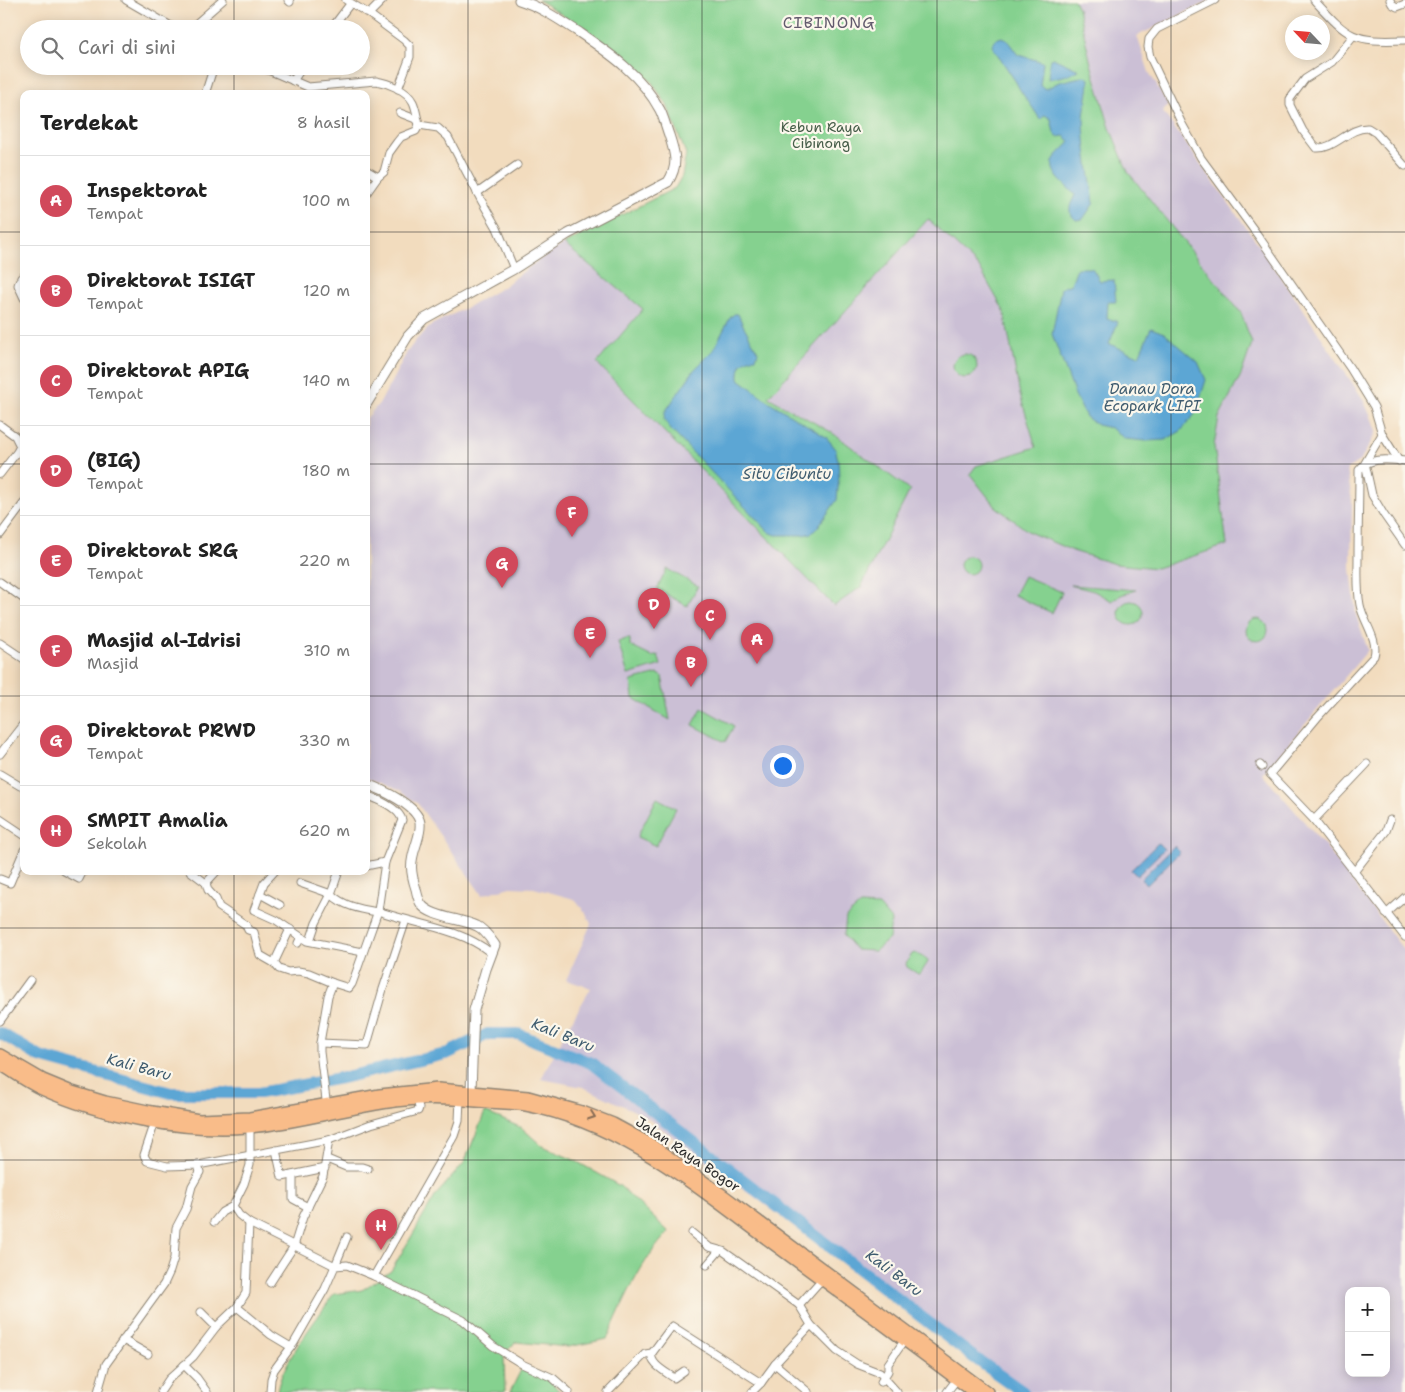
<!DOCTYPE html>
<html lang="id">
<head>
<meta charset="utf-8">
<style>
  body { margin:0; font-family:"Shantell Sans",sans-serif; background:#f2f2f2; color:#222 }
  .controls { position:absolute; right:15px; bottom:15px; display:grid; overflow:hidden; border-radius:10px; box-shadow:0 2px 12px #0003 }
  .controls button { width:45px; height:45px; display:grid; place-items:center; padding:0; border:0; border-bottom:1px solid #e0e0e0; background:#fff; color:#222; font:25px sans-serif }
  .compass { position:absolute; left:1285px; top:15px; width:45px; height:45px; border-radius:50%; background:#fff; box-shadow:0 2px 12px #0003; rotate:296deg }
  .you { position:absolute; left:782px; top:765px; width:18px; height:18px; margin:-12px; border:4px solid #fff; border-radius:50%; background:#1a73e8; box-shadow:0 0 0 8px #1a73e833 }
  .badge { display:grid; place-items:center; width:32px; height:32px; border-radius:50%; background:#d1495b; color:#fff; font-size:16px; font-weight:700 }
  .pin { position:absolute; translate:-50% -41px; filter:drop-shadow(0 1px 2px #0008) }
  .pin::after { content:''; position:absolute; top:26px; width:18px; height:15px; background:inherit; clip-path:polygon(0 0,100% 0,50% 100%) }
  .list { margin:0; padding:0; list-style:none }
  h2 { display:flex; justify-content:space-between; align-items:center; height:65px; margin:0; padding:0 20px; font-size:21px }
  h2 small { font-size:16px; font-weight:400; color:#767676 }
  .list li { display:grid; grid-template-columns:32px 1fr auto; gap:15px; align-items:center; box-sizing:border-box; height:90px; padding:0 20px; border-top:1px solid #e0e0e0 }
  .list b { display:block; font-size:19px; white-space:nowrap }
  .list p { margin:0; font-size:16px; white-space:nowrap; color:#767676 }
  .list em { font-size:16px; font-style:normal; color:#767676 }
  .icon { flex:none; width:28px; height:28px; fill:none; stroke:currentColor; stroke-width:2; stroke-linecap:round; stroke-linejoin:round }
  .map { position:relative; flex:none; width:1405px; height:1392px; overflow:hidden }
  .search { position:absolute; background:#fff; box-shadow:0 2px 12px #0003; left:20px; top:20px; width:350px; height:55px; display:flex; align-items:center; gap:12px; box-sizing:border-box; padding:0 18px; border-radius:28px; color:#767676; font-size:19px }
  .panel { position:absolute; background:#fff; box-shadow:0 2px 12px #0003; left:20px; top:90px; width:350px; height:785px; border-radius:10px }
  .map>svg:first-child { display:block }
  .industrial { fill:#cbbfd5; fill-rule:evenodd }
  .green { fill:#85d18f; stroke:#587e5d }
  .water { fill:#5ca6d4; stroke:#446880 }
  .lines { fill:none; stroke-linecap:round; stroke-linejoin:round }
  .river { stroke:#5ca6d4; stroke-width:12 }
  .minor-casing { stroke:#8e8474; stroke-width:9 }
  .tertiary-casing { stroke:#8e8474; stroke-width:11 }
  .trunk-casing { stroke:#8e8474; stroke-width:14 }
  .minor { stroke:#fff; stroke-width:7 }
  .tertiary { stroke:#fff; stroke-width:9 }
  .trunk { stroke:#f9bc89; stroke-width:11 }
  .oneway { stroke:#886c55 }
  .grid { fill:none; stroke:#2b2b2b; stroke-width:1; stroke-opacity:0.55 }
  .labels { text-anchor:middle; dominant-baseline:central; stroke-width:4.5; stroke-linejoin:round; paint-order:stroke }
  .park-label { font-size:14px; fill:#465d49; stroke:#fbf7ec }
  .street-label { font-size:14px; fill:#2b2b2b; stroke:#fbf7ec }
  .water-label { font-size:15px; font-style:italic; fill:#3f5c6f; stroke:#fbf7ec }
  .quarter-label { font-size:16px; letter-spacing:1px; fill:#635b6e; stroke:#fbf7ec }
</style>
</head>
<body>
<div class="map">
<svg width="1405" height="1392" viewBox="0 0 1405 1392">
  <rect width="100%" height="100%" fill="#fbf7ec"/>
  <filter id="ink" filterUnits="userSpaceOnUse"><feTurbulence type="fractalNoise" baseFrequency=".02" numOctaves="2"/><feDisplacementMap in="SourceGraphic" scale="10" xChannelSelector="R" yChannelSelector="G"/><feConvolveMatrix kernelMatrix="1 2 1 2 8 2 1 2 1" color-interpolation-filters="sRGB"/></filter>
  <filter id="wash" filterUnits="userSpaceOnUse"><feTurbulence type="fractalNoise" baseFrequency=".0096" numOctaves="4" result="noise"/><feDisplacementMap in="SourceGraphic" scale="20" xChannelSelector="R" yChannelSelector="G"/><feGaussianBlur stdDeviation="1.12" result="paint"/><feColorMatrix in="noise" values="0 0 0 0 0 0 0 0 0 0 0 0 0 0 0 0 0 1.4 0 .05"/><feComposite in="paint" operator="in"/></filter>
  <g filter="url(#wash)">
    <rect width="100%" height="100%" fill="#f2dcbe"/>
    <path class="industrial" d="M538 0H1211L1137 36 1149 72 1168 105 1163 112 1264 252 1363 399 1377 431 1361 460 1347 469 1352 501 1351 568 1356 615 1368 650 1263 774 1325 846 1405 952V1392H1020L643 1115 583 1087 541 1079 571 1022 591 988 566 980 591 924 586 913 574 899 534 888 510 887 482 895 418 804 399 791 366 777V419L381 401 407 352 417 339 433 324 468 307 503 287 540 259 564 244 662 196 675 188 682 176 686 154 667 105 651 81 558 12ZM1349 1291H1386V1373H1349Z"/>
    <g class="green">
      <path d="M538 0H1074L1078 8 1091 64 1110 128 1128 172 1241 313 1252 343 1241 375 1219 417 1214 446 1227 545 1157 568 1115 564 1073 551 1029 532 995 506 970 474 976 466 1036 447 1020 395 1004 311 979 267 928 219 768 397 831 432 910 490 861 587 834 606 597 363 643 309 564 244 675 188 682 176 686 154 667 105 651 81 558 12Z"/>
      <circle cx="965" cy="366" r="12"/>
      <circle cx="969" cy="565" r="9"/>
      <path d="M667 569 698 586 687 606 657 589Z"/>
      <path d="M1024 576 1062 592 1052 613 1014 595Z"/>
      <path d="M1070 585 1136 590 1121 595 1112 601 1094 591Z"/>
      <circle cx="1131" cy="613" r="12"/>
      <circle cx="1257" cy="630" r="11"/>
      <path d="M626 639H630V646L652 657 658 655 661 665 628 675 618 642Z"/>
      <path d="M658 674 662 676 670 720 633 698 631 681Z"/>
      <path d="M702 708 734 726 725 742 693 725Z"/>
      <path d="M657 798 676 808 656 846 637 837Z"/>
      <path d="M860 905 879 906 891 920 889 939 875 951 856 950 844 936 846 917Z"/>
      <path d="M915 953 927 959 928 962 921 973 918 974 907 967 906 964 912 954Z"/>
      <path d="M485 1112 522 1128 542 1146 574 1160 620 1186 669 1232C640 1261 624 1301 607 1339L568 1347 516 1342 504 1354 505 1392H277C281 1363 317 1319 334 1294L362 1290 391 1271 436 1195 464 1163Z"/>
      <path d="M521 1370 544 1374 560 1392H510Z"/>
    </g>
    <g class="water">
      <path d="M1002 37 1007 40 1018 55 1043 62 1040 86 1046 89 1059 82 1085 76 1089 79C1089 92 1085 105 1084 117 1084 146 1090 174 1094 203L1083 219 1076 220C1066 211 1070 206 1075 195 1068 186 1047 174 1054 159 1058 153 1066 148 1070 141L1064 136 1057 137 1054 133 1051 119 1045 115 1040 120C1034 107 1022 96 1016 82L992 46 996 39Z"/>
      <path d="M1053 58 1079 70 1064 76 1048 79 1050 59Z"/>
      <path d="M1077 268H1092L1100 281 1114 280 1116 302H1108L1107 318 1118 322 1109 344 1139 356 1151 328 1164 333 1198 362 1206 380 1195 414 1181 431 1165 440 1146 441 1125 439 1111 428 1097 425 1086 417 1075 395 1052 334 1061 288 1071 284Z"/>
      <path d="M734 314H738L742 323 758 352 756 358C743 358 738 366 739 379L768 401 826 437 835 448 838 460 839 477 837 500 817 528 812 533 803 535H776L769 532 671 430 664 419 665 412 694 370 712 352 730 318Z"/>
      <path d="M1158 843 1164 849 1137 876 1131 870Z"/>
      <path d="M1174 846 1180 852 1147 885 1141 879Z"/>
    </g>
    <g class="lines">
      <path class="river" d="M0 1033 40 1057 171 1093H259L346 1077 446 1054 488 1034H518L591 1063 972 1356 1023 1392"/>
    </g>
  </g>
  <g filter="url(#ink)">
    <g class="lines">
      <g class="minor-casing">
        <g id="minor">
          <path d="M126 0 176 29"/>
          <path d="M288 0 290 2"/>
          <path d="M346 0 369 14 383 0"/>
          <path d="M1215 0 1157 29 1149 39 1148 47 1150 57 1182 124 1201 158 1259 237 1350 368 1374 407 1382 434 1365 463 1372 495 1384 515 1405 545"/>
          <path d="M1314 0C1349 38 1352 42 1405 40"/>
          <path d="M1390 0 1392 4 1397 7 1405 4"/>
          <path d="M369 14 404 40 410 46V57L398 89"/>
          <path d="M190 29 223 0"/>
          <path d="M331 29 350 4"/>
          <path d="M1353 36 1332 62 1305 79 1290 99V105L1303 131 1316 148C1334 150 1349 127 1368 128L1376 133 1405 166"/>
          <path d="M259 66 308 87 376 81C388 83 407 90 413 102 416 108 417 117 419 125L438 128 448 137 481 200 497 228 514 269"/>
          <path d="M293 81 303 66"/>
          <path d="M205 94 214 66"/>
          <path d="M400 113 418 120"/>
          <path d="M366 170 378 177"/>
          <path d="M477 193 517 165"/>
          <path d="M366 194 378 177 384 172 389 153 397 142 401 137 416 131 419 125"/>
          <path d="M24 275 21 278 18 285 24 298"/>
          <path d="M0 425 15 436 20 446 17 452 0 474"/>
          <path d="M1382 434 1399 461"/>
          <path d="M1405 461C1391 460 1369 456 1359 470 1359 499 1358 529 1358 559 1358 574 1357 590 1360 605 1363 621 1379 640 1374 656L1317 718 1270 774 1314 820 1405 937"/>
          <path d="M0 535 24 503"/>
          <path d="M0 582 24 599"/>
          <path d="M0 643 24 659"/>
          <path d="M0 754 24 723"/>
          <path d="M1260 765 1262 767"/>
          <path d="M0 774 20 786"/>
          <path d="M0 819 24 835"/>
          <path d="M1314 820 1367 764"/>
          <path d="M366 866 385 862"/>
          <path d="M64 871 79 879 83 871"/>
          <path d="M190 871 206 883 208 890 216 899 219 907 246 925 248 930 254 932 260 955 274 963 279 969 288 972 298 971 309 973 333 983"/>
          <path d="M275 871 264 883 254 910 276 920 301 937"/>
          <path d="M1354 872 1386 831 1390 820"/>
          <path d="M0 879 10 883 24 850"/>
          <path d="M206 883 217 871"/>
          <path d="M300 883 331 894 339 871"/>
          <path d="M260 894 280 905"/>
          <path d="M378 911C414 924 460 928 491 953"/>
          <path d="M1386 914 1405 897"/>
          <path d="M310 941 316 923 331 894C343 906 360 909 377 912"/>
          <path d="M298 943 301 937 307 941 363 952"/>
          <path d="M274 963 290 929"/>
          <path d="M0 1021 30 980"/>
          <path d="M320 1043 367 1045 383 989 406 920"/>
          <path d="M327 1108 320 1052V1043L328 996 333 983 349 988 352 984 378 911 385 862 402 820C399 808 377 799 366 795"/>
          <path d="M276 1150 282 1177 325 1168"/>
          <path d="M327 1159 346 1167H362L368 1169"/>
          <path d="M198 1165 329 1140 371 1124 418 1111 419 1108 417 1099"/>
          <path d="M293 1175V1199L308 1207"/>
          <path d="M233 1206 239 1215 249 1223 335 1266 347 1237"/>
          <path d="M214 1222 222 1212 233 1206 244 1184 250 1165V1127"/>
          <path d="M692 1233 709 1247 723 1251 799 1305"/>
          <path d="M707 1265 719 1251"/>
          <path d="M374 1276 463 1320 493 1346 522 1364 553 1378 569 1392"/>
          <path d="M270 1283 294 1246 303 1217 323 1176 329 1140"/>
          <path d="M237 1307 271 1335 291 1347"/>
          <path d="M201 1312 216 1327 237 1307 246 1293 249 1223"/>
          <path d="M811 1325 837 1351 857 1364 880 1373 897 1392"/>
          <path d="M123 1340 148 1354"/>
          <path d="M775 1364 808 1392"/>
          <path d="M184 1365 197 1378 207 1392"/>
          <path d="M684 1371 674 1378C666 1372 649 1364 652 1353L672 1326 761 1383"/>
          <path d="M881 1382 888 1371V1364L904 1341"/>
          <path d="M161 1391 169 1379 193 1357 216 1327"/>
          <path d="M98 1392 106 1364 164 1284 170 1271 174 1258 176 1228 186 1209 192 1186 200 1172 198 1165 167 1166 147 1161 144 1155 155 1122"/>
          <path d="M270 1392 271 1379 274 1370 294 1343 325 1289 335 1266 347 1265 374 1276 454 1136 459 1121 460 1099"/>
          <path d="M608 1392 645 1354 652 1353"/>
          <path d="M752 1392 761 1383 775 1364 811 1325 799 1305 822 1279"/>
          <path d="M947 1392 957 1379"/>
        </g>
      </g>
      <g class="tertiary-casing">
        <g id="tertiary">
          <path d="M366 405 408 336 424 319 514 269 568 234 668 182C679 165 675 153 669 135 666 127 664 118 660 110 641 74 609 53 577 31 558 19 541 7 519 0"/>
          <path d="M366 784C381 789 418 806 420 823 421 830 418 838 416 845 410 863 410 871 416 889 417 894 418 899 421 904 430 917 462 919 477 926 484 929 490 938 495 945L486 969 474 1010 471 1091"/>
        </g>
      </g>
      <g class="trunk-casing">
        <g id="trunk">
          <path d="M0 1055 43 1080 72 1092 105 1102 152 1112 199 1120 250 1118 380 1095 438 1089 528 1097 582 1112 613 1124 650 1144 724 1196 987 1392"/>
          <path d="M0 1064C14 1072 27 1082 42 1089 101 1116 183 1132 248 1127 305 1123 361 1102 418 1099 442 1097 465 1100 488 1102 501 1103 514 1103 526 1105 622 1123 698 1188 774 1244 841 1293 908 1342 974 1392"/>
        </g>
      </g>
      <use href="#minor" class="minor"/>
      <use href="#tertiary" class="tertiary"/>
      <use href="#trunk" class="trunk"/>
    </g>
    <defs><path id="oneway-chevron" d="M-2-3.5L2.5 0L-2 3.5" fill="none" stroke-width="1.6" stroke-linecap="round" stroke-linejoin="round" transform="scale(1.25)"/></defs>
    <use class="oneway" href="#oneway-chevron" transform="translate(592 1116) rotate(20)"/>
  </g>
  <path class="grid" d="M234 0V29M468 0V1392M702 0V1392M937 0V1392M1171 0V1392M234 66V94M0 232H24M366 232H1405M0 464H24M366 464H1405M0 696H24M366 696H1405M234 871V1392M0 928H1405M0 1160H1405"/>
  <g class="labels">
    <g class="park-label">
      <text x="821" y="127">Kebun Raya<tspan x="821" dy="16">Cibinong</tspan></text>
    </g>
    <g class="street-label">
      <text transform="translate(688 1154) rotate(34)">Jalan Raya Bogor</text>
    </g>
    <g class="water-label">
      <text x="1152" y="389">Danau Dora<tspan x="1152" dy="17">Ecopark LIPI</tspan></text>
      <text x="787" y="474">Situ Cibuntu</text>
      <text transform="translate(563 1035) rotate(22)">Kali Baru</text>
      <text transform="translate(139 1067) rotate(15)">Kali Baru</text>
      <text transform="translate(894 1273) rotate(37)">Kali Baru</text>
    </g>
    <g class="quarter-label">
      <text x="829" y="22">CIBINONG</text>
    </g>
  </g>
</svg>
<div class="controls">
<button>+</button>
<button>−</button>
</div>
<svg class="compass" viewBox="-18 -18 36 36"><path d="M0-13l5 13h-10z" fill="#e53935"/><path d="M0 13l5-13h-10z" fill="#767676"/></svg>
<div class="you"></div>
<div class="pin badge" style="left:757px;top:664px">A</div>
<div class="pin badge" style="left:691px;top:687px">B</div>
<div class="pin badge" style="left:710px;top:640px">C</div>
<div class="pin badge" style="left:654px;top:629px">D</div>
<div class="pin badge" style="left:590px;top:658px">E</div>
<div class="pin badge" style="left:572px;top:537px">F</div>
<div class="pin badge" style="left:502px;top:588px">G</div>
<div class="pin badge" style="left:381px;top:1250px">H</div>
<div class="search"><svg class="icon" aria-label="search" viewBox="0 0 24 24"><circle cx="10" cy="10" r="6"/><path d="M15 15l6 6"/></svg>Cari di sini</div>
<section class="panel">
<h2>Terdekat<small>8 hasil</small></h2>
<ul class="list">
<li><span class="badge">A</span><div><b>Inspektorat</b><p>Tempat</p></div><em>100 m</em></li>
<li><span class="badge">B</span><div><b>Direktorat ISIGT</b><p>Tempat</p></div><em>120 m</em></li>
<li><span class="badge">C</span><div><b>Direktorat APIG</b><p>Tempat</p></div><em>140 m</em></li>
<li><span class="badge">D</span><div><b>(BIG)</b><p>Tempat</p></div><em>180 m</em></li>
<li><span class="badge">E</span><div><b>Direktorat SRG</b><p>Tempat</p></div><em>220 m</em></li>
<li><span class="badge">F</span><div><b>Masjid al-Idrisi</b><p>Masjid</p></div><em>310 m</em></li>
<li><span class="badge">G</span><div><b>Direktorat PRWD</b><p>Tempat</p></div><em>330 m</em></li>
<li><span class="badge">H</span><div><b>SMPIT Amalia</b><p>Sekolah</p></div><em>620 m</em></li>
</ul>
</section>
</div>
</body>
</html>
